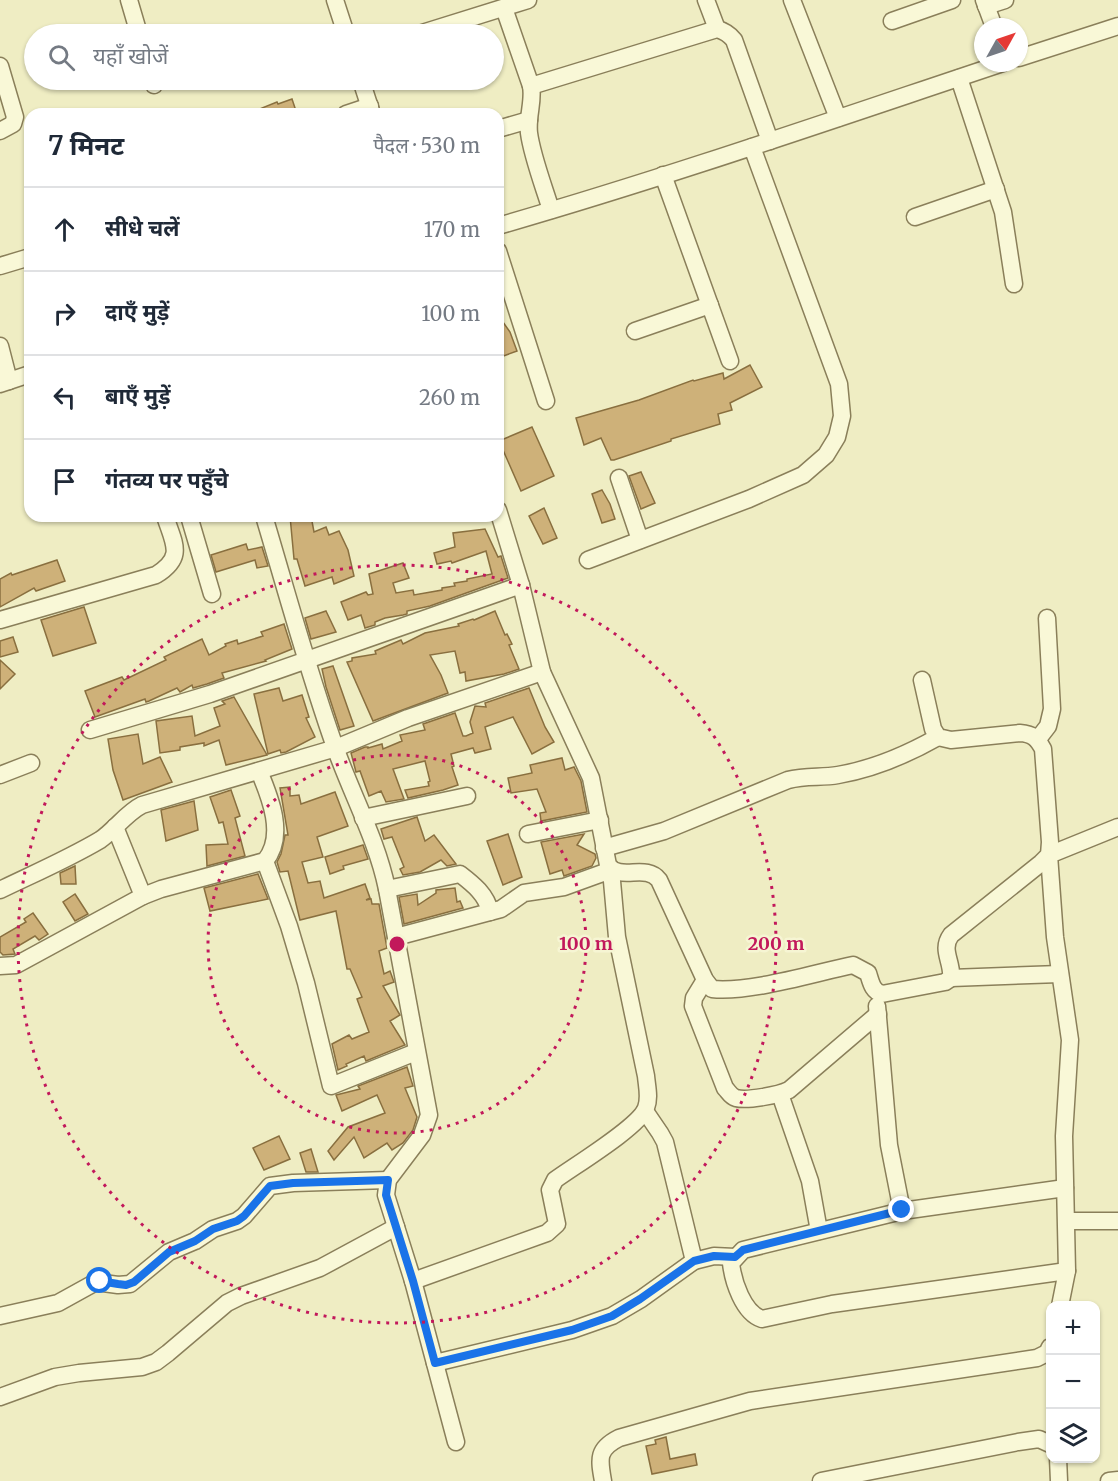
<!DOCTYPE html>
<html lang="hi">
<head>
<meta charset="utf-8">
<style>
  body { margin:0; font-family:Merriweather,"Noto Sans Devanagari",serif; background:#f6f6f7; color:#1f2937 }
  .controls { position:absolute; right:18px; bottom:18px; display:grid; overflow:hidden; border-radius:12px; box-shadow:0 2px 4px #0004 }
  .controls button { width:54px; height:54px; display:grid; place-items:center; padding:0; border:0; border-bottom:2px solid #e0e1e3; background:#fff; color:#1f2937; font:30px sans-serif }
  .compass { position:absolute; left:974px; top:18px; width:54px; height:54px; border-radius:50%; background:#fff; box-shadow:0 2px 4px #0004; rotate:50deg }
  .stop { position:absolute; width:18px; height:18px; margin:-14px; border:4px solid #1a73e8; border-radius:50%; background:#fff }
  .stop.end { background:#1a73e8; border-color:#fff; box-shadow:0 2px 6px #0008 }
  .list { margin:0; padding:0; list-style:none }
  h2 { display:flex; justify-content:space-between; align-items:center; height:78px; margin:0; padding:0 24px; font-size:26px }
  h2 small { font-size:20px; font-weight:400; color:#747a83 }
  .list li { display:grid; grid-template-columns:39px 1fr auto; gap:18px; align-items:center; box-sizing:border-box; height:84px; padding:0 24px; border-top:2px solid #e0e1e3 }
  .list b { display:block; font-size:22px; white-space:nowrap }
  .list em { font-size:20px; font-style:normal; color:#747a83 }
  .icon { flex:none; width:33px; height:33px; fill:none; stroke:currentColor; stroke-width:2; stroke-linecap:round; stroke-linejoin:round }
  .map { position:relative; flex:none; width:1118px; height:1481px; overflow:hidden }
  .search { position:absolute; background:#fff; box-shadow:0 2px 4px #0004; left:24px; top:24px; width:480px; height:66px; display:flex; align-items:center; gap:15px; box-sizing:border-box; padding:0 21px; border-radius:33px; color:#747a83; font-size:22px }
  .panel { position:absolute; background:#fff; box-shadow:0 2px 4px #0004; left:24px; top:108px; width:480px; height:414px; border-radius:18px }
  .map>svg:first-child { display:block }
  .building { fill:#ceb179; stroke:#896f3f; stroke-width:1.5 }
  .lines { fill:none; stroke-linecap:round; stroke-linejoin:round }
  .minor-casing { stroke:#8a7f5a; stroke-width:19 }
  .minor { stroke:#f9f8d7; stroke-width:16 }
  .route { stroke:#1a73e8; stroke-width:8 }
  .ring { fill:none; stroke:#c2185b; stroke-width:3; stroke-dasharray:3 6 }
  .centre { fill:#c2185b; stroke:#f6f5d3; stroke-width:3 }
  .ring-label { font-size:18px; text-anchor:middle; font-weight:bold; fill:#c2185b; stroke:#f6f5d3; stroke-width:5; stroke-linejoin:round; paint-order:stroke }
</style>
</head>
<body>
<div class="map">
<svg width="1118" height="1481" viewBox="0 0 1118 1481">
  <rect width="100%" height="100%" fill="#efedc3"/>
  <g class="building">
    <path d="M292 99 297 114H247L277 102 278 104Z"/>
    <path d="M498 315 510 332 517 351 498 358Z"/>
    <path d="M750 365 762 387 730 403 732 410 718 414 720 424 671 439V441L614 460H611L601 438 584 445 576 418 639 400 693 380 694 381 723 373 724 379Z"/>
    <path d="M532 427 554 476 521 491 499 441Z"/>
    <path d="M641 472 655 503 641 509 629 476Z"/>
    <path d="M602 490 610 504 615 519 602 523 592 494Z"/>
    <path d="M544 508 557 538 543 544 529 516Z"/>
    <path d="M290 516H311L314 532 326 527 329 535 339 531 348 550 354 576 334 584 332 577 305 586 297 559H294Z"/>
    <path d="M485 529 498 557 501 556 508 578 430 606 407 611V614L403 615 385 618 375 622V625L365 628 361 615 348 620 341 602 366 592 368 595 373 594 369 574 403 563 409 578 393 583 396 593 413 590 414 595 442 590V588L455 586 454 583 467 581V579L492 574 486 551 452 563 451 561 437 564 434 553 455 547 453 533Z"/>
    <path d="M246 544 248 550 262 547 268 566 257 568 255 560 216 572 211 555Z"/>
    <path d="M57 560 65 581 36 591 34 588 0 607V579L11 573 12 575Z"/>
    <path d="M84 607 96 643 53 656 41 620Z"/>
    <path d="M326 611 336 632 311 639 305 618Z"/>
    <path d="M495 611 505 635 507 634 512 644 509 645 519 669 504 674 466 681 465 672 460 673 455 651 430 655 441 675 448 693 373 721 347 662 352 661V658L376 654 375 651 401 640 403 644 425 633 459 626 458 624 473 619 474 620Z"/>
    <path d="M284 624 292 649 265 660 266 661 222 673 224 678 207 684 193 688 192 685 180 692 177 688 149 701 146 702 145 699 95 717 85 691 122 677 124 680 166 660 164 657 202 639 209 655 226 646 225 644 237 640 238 644 263 636 261 632Z"/>
    <path d="M13 637 18 652 0 657V641Z"/>
    <path d="M0 660 15 674 0 689Z"/>
    <path d="M333 666 354 726 340 730 326 687 322 669Z"/>
    <path d="M279 688 283 701 302 695 309 717 306 718 315 737 286 752 281 753 280 750 268 754 254 694Z"/>
    <path d="M529 688 545 727 554 742 532 754 513 717 485 727 491 749 475 753 473 748 451 754 454 766 452 767 458 785 443 790 408 798 405 790 429 786 428 782 430 781 425 761 393 769 404 799 386 802 381 791 369 796 360 771 356 772 351 753 365 747H368V748L382 744 383 749 402 741 400 735 425 730 423 724 455 713 463 736H466L473 733 470 722 475 706 486 707 485 703Z"/>
    <path d="M234 697 267 755 226 765 219 740 204 746V743L180 747V750L160 753 156 721 192 716 195 736 220 726 214 708 225 704 222 701Z"/>
    <path d="M138 734 143 764 160 757 172 782 123 800 113 770 108 739Z"/>
    <path d="M562 758 565 770 574 767 581 781 587 812 541 821 540 813 546 812 537 789 511 793 508 778 532 773 530 765Z"/>
    <path d="M290 787V796L299 795 301 804 335 792 348 826 317 837 323 857 302 862 308 883 320 881 324 898 365 884 370 898 366 900 371 899 372 904H379L387 948 379 951 384 974 390 971 394 982 383 986 400 1015 390 1021 405 1045 366 1061 364 1056 346 1064 347 1066 338 1070 332 1044 349 1035 352 1039 369 1032 357 999 362 997 350 969H347L336 911 300 920 288 871 280 872 277 862 281 854 285 835H288L280 788Z"/>
    <path d="M231 790 240 816 235 818 245 856 207 866 206 845 228 844 223 822 219 823 210 797Z"/>
    <path d="M194 801 198 830 166 841 161 810Z"/>
    <path d="M417 817 425 841 434 835 456 864 447 866 441 860 420 872 403 875 400 869 404 867 392 837 384 839 381 829Z"/>
    <path d="M508 834 522 877 503 885 487 841Z"/>
    <path d="M584 834 577 845 595 854 596 858 592 866 564 876 562 870 550 874 541 842Z"/>
    <path d="M363 845 368 859 343 866 344 869 330 874 325 857Z"/>
    <path d="M75 866 76 884H61L60 873Z"/>
    <path d="M258 874 268 899 210 911 204 888Z"/>
    <path d="M455 888 457 902 460 901 463 908 404 924 399 897 417 894 418 905 436 893V890Z"/>
    <path d="M75 894 88 914 75 921 63 902Z"/>
    <path d="M33 913 48 934 39 940 35 936 13 949 15 954 3 955 0 952V937L26 922 24 919Z"/>
    <path d="M407 1067 413 1086 405 1088 417 1117 413 1130 403 1143 392 1150 387 1143 364 1158 354 1137 334 1160 328 1151 348 1127 385 1113 377 1095 342 1111 336 1095 360 1089 358 1086Z"/>
    <path d="M279 1136 290 1159 264 1170 253 1148Z"/>
    <path d="M311 1149 318 1172H306L300 1153Z"/>
    <path d="M666 1437 670 1459 695 1454 697 1465 652 1474 646 1446 656 1444 655 1440Z"/>
  </g>
  <g class="lines">
    <g class="minor-casing">
      <g id="minor">
        <path d="M129 0 139 34"/>
        <path d="M335 0 346 34"/>
        <path d="M706 0 717 29"/>
        <path d="M792 0 838 118"/>
        <path d="M984 0 994 27"/>
        <path d="M986 6 1005 0"/>
        <path d="M504 8 531 86C534 101 527 116 529 133 532 156 544 187 551 210"/>
        <path d="M892 21 952 0"/>
        <path d="M419 34 528 0"/>
        <path d="M1019 58 1118 26"/>
        <path d="M0 66 15 117 13 124 0 131"/>
        <path d="M959 78 1003 212 1014 284"/>
        <path d="M152 80 154 85"/>
        <path d="M361 80 372 114"/>
        <path d="M531 86 717 29C725 31 729 34 734 40L770 141"/>
        <path d="M346 114 370 106"/>
        <path d="M498 129 529 120"/>
        <path d="M663 175 730 361"/>
        <path d="M915 217 996 189"/>
        <path d="M498 226C668 177 835 119 1003 63"/>
        <path d="M498 251 546 401"/>
        <path d="M0 266 30 257"/>
        <path d="M635 331 710 305"/>
        <path d="M0 346 9 381"/>
        <path d="M0 384 30 374"/>
        <path d="M619 478 640 540"/>
        <path d="M498 510 521 585 542 672 591 778 608 865C620 882 646 863 659 880L705 980 712 989C750 993 814 973 853 965L868 973C871 982 872 991 882 994L945 982 951 978C953 962 940 950 951 935L1041 863 1049 855 1050 842 1043 749C1037 738 1033 734 1020 733L951 740 938 737 933 729 922 680"/>
        <path d="M189 516 212 594"/>
        <path d="M264 516C287 593 308 671 335 747 352 795 377 840 387 889L429 1115 422 1135 388 1180 386 1195 413 1281 456 1442"/>
        <path d="M588 560 749 499 803 475 826 455 837 437 842 416 839 384 752 147"/>
        <path d="M0 620 156 575C185 557 174 544 165 516"/>
        <path d="M90 730 210 694 521 585"/>
        <path d="M1038 739 1048 726 1052 709 1047 618"/>
        <path d="M0 775 31 763"/>
        <path d="M363 818 467 796"/>
        <path d="M115 827 143 896"/>
        <path d="M528 834 600 820"/>
        <path d="M604 848 664 831 788 780C806 775 821 778 838 775 873 769 908 754 938 737"/>
        <path d="M265 861 289 926 306 983 331 1086 416 1052"/>
        <path d="M387 889 460 874C473 884 487 895 490 912"/>
        <path d="M0 890C33 874 68 859 100 840 115 830 126 813 142 805L336 748 408 718 542 672"/>
        <path d="M396 937 501 909 524 893 564 887 611 870 617 937 646 1076C647 1087 650 1098 646 1108 639 1127 574 1166 555 1180L550 1190 557 1224 547 1233 413 1281"/>
        <path d="M0 966 16 965 143 896 161 889 265 861C286 836 270 797 259 771"/>
        <path d="M951 978 1060 974"/>
        <path d="M705 980 694 998 693 1006 725 1088C729 1092 730 1096 736 1098 747 1101 779 1095 789 1090L878 1014"/>
        <path d="M877 1006 889 1145 902 1211"/>
        <path d="M780 1094 810 1181 819 1231"/>
        <path d="M645 1111 660 1133 665 1142 694 1261"/>
        <path d="M1065 1188 902 1211 743 1250 731 1263C733 1281 743 1313 762 1319L832 1304 1067 1271"/>
        <path d="M1067 1221H1118"/>
        <path d="M1060 1306 1067 1271 1064 1136 1070 1040 1055 937 1049 855 1118 827"/>
        <path d="M0 1316 58 1303 96 1282 118 1285 130 1284 169 1252 195 1241 213 1229 237 1221 244 1216 270 1186 293 1183 388 1180"/>
        <path d="M435 1363 572 1330 612 1316 641 1299 694 1261 714 1256 735 1257"/>
        <path d="M0 1397 55 1377 79 1373 142 1367 156 1362 168 1353 227 1303 241 1296 320 1268 396 1227"/>
        <path d="M1058 1458 1059 1481"/>
        <path d="M603 1481C599 1459 597 1449 619 1438L750 1401 1037 1358 1047 1353 1050 1347"/>
        <path d="M821 1481 1018 1442 1039 1439 1050 1444"/>
        <path d="M1109 1481 1118 1480"/>
      </g>
    </g>
    <use href="#minor" class="minor"/>
  </g>
  <g class="lines">
    <path class="route" d="M100 1281 118 1284 126 1285 134 1282 169 1252 195 1241 213 1229 237 1221 244 1216 270 1186 293 1183 388 1180 386 1195 413 1281 435 1363 572 1330 612 1316 640 1299 694 1261 714 1256 735 1257 743 1250 902 1210"/>
  </g>
  <g class="ring">
    <circle cx="397" cy="944" r="189"/>
    <circle cx="397" cy="944" r="379"/>
  </g>
  <circle cx="397" cy="944" r="9" class="centre"/>
  <g class="ring-label">
    <text x="586" y="950">100 m</text>
    <text x="776" y="950">200 m</text>
  </g>
</svg>
<div class="controls">
<button>+</button>
<button>−</button>
<button><svg class="icon" aria-label="layers" viewBox="0 0 24 24"><path d="M12 4l9 5-9 5-9-5zM3 14l9 5 9-5"/></svg></button>
</div>
<svg class="compass" viewBox="-18 -18 36 36"><path d="M0-13l5 13h-10z" fill="#e53935"/><path d="M0 13l5-13h-10z" fill="#747a83"/></svg>
<div class="stop" style="left:100px;top:1281px"></div>
<div class="stop end" style="left:902px;top:1210px"></div>
<div class="search"><svg class="icon" aria-label="search" viewBox="0 0 24 24"><circle cx="10" cy="10" r="6"/><path d="M15 15l6 6"/></svg>यहाँ खोजें</div>
<section class="panel">
<h2>7 मिनट<small>पैदल · 530 m</small></h2>
<ul class="list">
<li><svg class="icon" aria-label="ahead" viewBox="0 0 24 24"><path d="M12 20V5M6 11l6-6 6 6"/></svg><div><b>सीधे चलें</b></div><em>170 m</em></li>
<li><svg class="icon" aria-label="right" viewBox="0 0 24 24"><path d="M7 20v-9h11M14 6l5 5-5 5"/></svg><div><b>दाएँ मुड़ें</b></div><em>100 m</em></li>
<li><svg class="icon" aria-label="left" viewBox="0 0 24 24"><path d="M17 20v-9H6M10 6l-5 5 5 5"/></svg><div><b>बाएँ मुड़ें</b></div><em>260 m</em></li>
<li><svg class="icon" aria-label="arrive" viewBox="0 0 24 24"><path d="M6 21V4h12l-3 4 3 4H6"/></svg><div><b>गंतव्य पर पहुँचे</b></div></li>
</ul>
</section>
</div>
</body>
</html>
